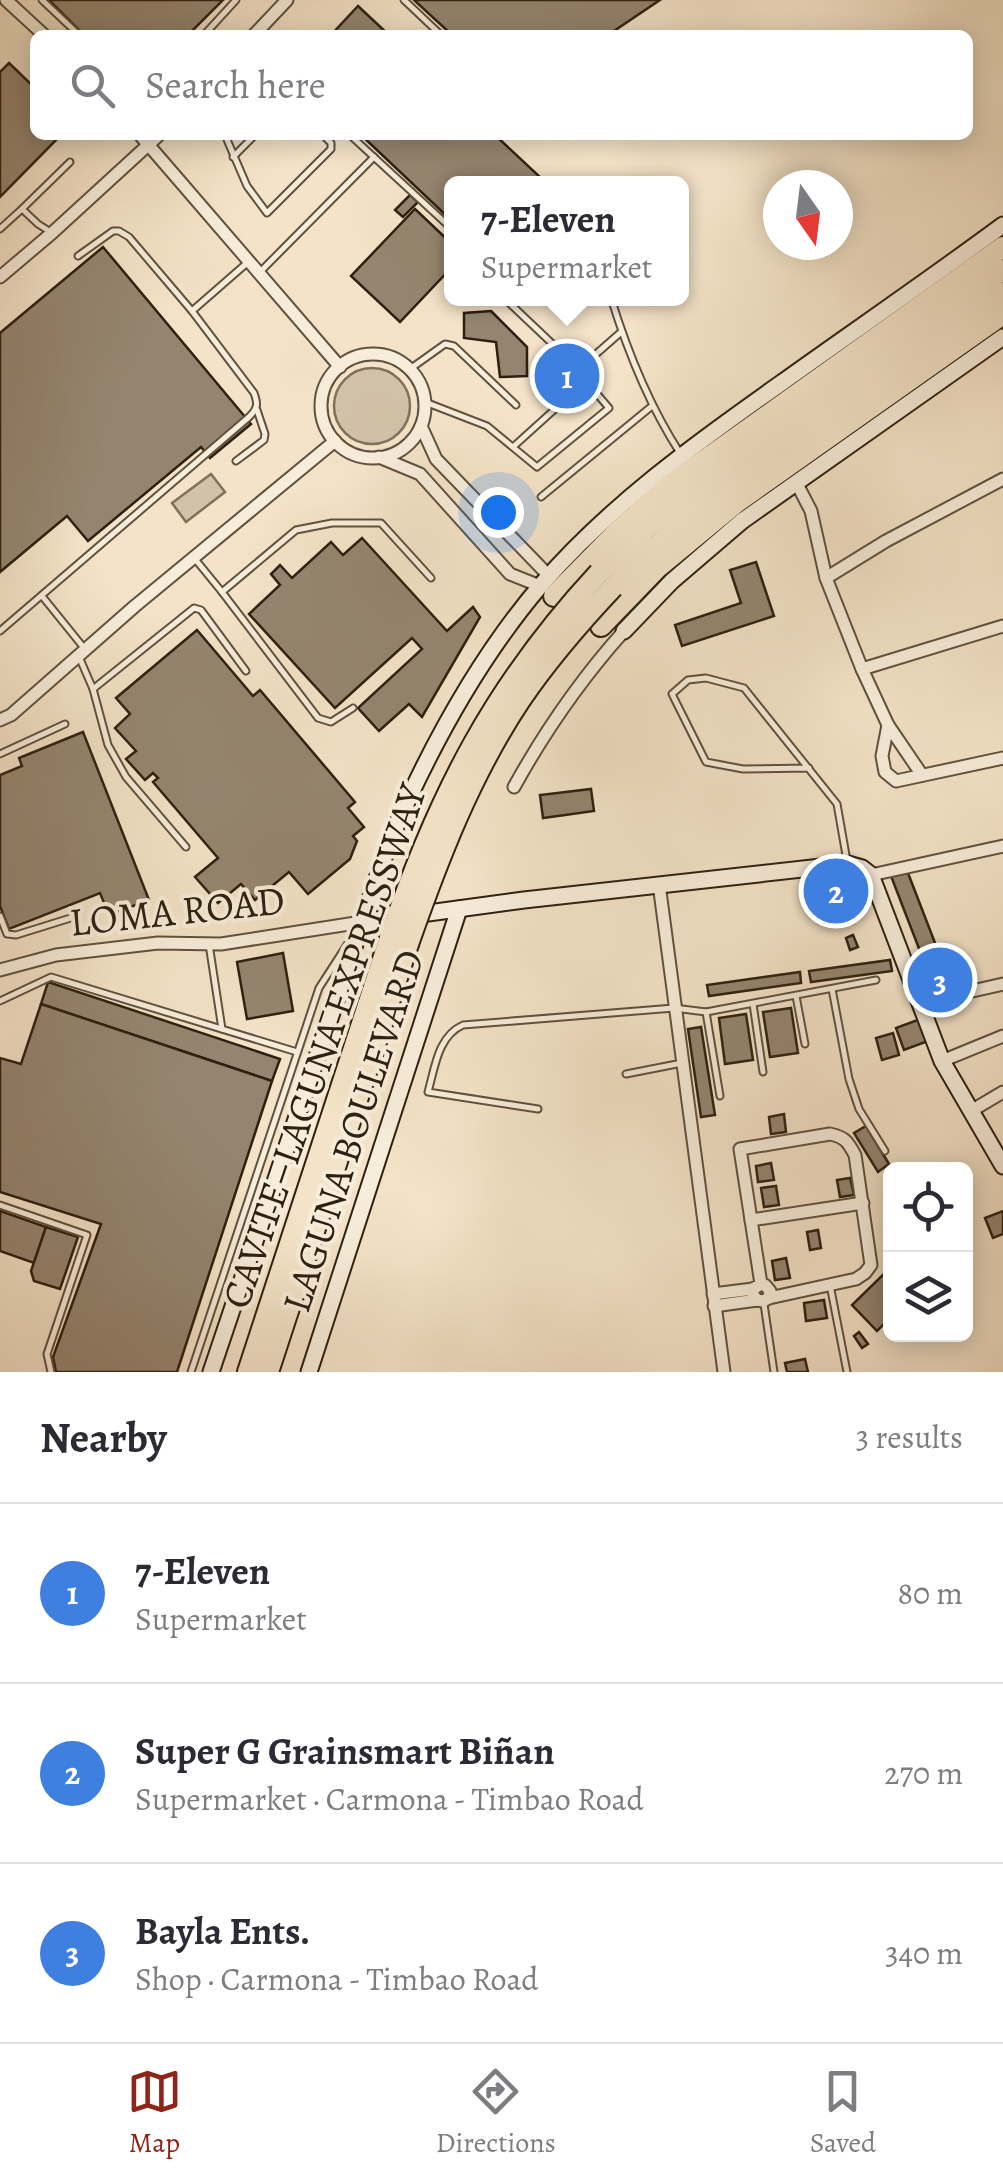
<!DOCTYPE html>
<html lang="en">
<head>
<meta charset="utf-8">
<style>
  body { margin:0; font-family:Alegreya,serif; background:#f7f7f7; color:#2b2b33 }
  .controls { position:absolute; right:30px; bottom:30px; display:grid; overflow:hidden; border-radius:15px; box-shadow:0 5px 25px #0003 }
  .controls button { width:90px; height:90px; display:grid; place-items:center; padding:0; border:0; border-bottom:2px solid #e1e1e2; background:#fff; color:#2b2b33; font:50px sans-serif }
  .compass { position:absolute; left:763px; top:170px; width:90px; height:90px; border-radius:50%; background:#fff; box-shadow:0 5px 25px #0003; rotate:166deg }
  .you { position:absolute; left:498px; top:512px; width:35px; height:35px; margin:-25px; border:8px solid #fff; border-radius:50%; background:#1a73e8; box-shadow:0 0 0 15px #1a73e833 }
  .badge { display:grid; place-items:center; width:65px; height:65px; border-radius:50%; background:#8f2418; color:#fff; font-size:32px; font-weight:700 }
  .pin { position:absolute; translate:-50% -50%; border:5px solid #fff; box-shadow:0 2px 10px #0006 }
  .popup { position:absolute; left:444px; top:176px; width:245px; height:130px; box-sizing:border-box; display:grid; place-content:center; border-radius:15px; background:#fff; filter:drop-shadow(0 2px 8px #0005); font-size:32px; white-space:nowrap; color:#7c7c81 }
  .popup b { font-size:38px; color:#2b2b33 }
  .popup::after { content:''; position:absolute; left:50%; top:100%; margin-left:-20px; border:20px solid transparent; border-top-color:#fff }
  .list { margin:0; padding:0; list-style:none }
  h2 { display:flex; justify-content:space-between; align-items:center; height:130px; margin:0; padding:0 40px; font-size:42px }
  h2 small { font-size:32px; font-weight:400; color:#7c7c81 }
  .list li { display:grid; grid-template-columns:65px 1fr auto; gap:30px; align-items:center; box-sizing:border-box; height:180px; padding:0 40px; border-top:2px solid #e1e1e2 }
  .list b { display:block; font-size:38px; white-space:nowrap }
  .list p { margin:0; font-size:32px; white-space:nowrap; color:#7c7c81 }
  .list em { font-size:32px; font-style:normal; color:#7c7c81 }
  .icon { flex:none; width:55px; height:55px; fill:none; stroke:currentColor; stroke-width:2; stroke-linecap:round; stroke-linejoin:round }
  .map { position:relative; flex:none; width:1003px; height:1372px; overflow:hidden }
  .search { position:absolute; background:#fff; box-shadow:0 5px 25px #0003; left:30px; right:30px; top:30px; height:110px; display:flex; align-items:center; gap:25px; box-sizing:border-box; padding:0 35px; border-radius:15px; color:#7c7c81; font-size:38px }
  .sheet { height:670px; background:#fff }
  nav { display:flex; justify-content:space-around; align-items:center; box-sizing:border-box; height:140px; border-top:2px solid #e1e1e2; background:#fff; font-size:28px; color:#7c7c81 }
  nav a { display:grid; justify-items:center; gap:5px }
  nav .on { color:#8f2418 }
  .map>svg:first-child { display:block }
  .green { fill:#d2c2a9; stroke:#80715d; stroke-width:2.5 }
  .building { fill:#958570; stroke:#2e2011; stroke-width:2.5 }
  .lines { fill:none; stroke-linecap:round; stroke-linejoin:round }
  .lane-casing { stroke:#60513f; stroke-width:9 }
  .street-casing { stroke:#60513f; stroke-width:15 }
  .secondary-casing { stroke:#2e2011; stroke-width:19 }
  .highway-casing { stroke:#2e2011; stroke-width:24 }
  .lane { stroke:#f8eddb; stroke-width:5 }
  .street { stroke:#f8eddb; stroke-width:11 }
  .secondary { stroke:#f8eddb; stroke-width:15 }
  .highway { stroke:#f4e3c8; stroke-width:20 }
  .highway-bridge-casing { stroke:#2e2011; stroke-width:24; stroke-linecap:butt }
  .highway-bridge { stroke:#f4e3c8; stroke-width:20 }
  .labels { text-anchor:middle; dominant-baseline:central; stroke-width:8; stroke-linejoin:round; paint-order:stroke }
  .street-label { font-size:40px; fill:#2e2011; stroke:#f8eddb }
</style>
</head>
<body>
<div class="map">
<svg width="1003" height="1372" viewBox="0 0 1003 1372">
  <rect width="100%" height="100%" fill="#f4e3c8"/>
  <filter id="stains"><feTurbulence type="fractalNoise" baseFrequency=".002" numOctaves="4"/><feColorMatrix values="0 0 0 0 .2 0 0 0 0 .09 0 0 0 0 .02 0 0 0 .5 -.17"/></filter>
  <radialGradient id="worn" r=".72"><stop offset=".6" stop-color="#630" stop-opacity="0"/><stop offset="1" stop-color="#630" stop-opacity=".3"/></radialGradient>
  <g class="green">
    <circle cx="372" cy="406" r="38"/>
    <path d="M211 474 225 492 186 522 172 503Z"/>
  </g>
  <g class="building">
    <path d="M49 0H223L188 35H84Z"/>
    <path d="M414 0H660L608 35H452Z"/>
    <path d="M358 6 389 35H331Z"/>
    <path d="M9 63 35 88V135H61L0 197V72Z"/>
    <path d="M361 135H495L541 178 536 184H452V221Z"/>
    <path d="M410 195 418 202 403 217 395 210Z"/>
    <path d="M415 209 452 244V267L400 322 351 276Z"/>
    <path d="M103 247 251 424 210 458 201 447 88 541 67 516 0 572V333Z"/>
    <path d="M491 311 527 347V376L500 377 496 342 464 338V313Z"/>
    <path d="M551 356 572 378 555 395 544 385 549 379 538 370Z"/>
    <path d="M362 538 447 631 473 607 480 617 422 717 409 704 379 731 358 708 422 649 412 638 335 708 249 614 280 585 271 574 280 565 292 578 331 542 343 555Z"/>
    <path d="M756 562 774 616 682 646 675 625 741 603 730 570Z"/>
    <path d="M197 630 253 696 260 690 355 802 348 808 364 827 353 836 357 841 350 859 308 894 289 872 255 900 241 884 218 903 195 877 218 858 153 782 158 778 153 773 145 780 126 759 136 751 115 728 130 714 116 698Z"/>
    <path d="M83 732 149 900 109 915 100 893 9 929 0 906V775L22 766 19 758Z"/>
    <path d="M591 789 594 811 543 818 540 795Z"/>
    <path d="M908 873 952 987 935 990 891 876Z"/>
    <path d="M853 935 858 947 850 950 846 938Z"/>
    <path d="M283 953 293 1011 247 1019 237 962Z"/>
    <path d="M890 960 892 971 811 982 809 971Z"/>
    <path d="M800 972 801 983 709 996 707 985Z"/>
    <path d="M48 982 280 1059 272 1081 41 1004Z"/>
    <path d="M41 1004 272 1081 177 1372H56L53 1357 101 1224 0 1192V1058L21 1064Z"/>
    <path d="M791 1008 798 1053 770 1057 763 1012Z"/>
    <path d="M746 1014 753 1060 725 1064 719 1018Z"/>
    <path d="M920 1019 928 1041 904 1050 896 1028Z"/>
    <path d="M701 1027 715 1115 701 1117 688 1029Z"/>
    <path d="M893 1033 899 1055 882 1060 876 1038Z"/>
    <path d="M784 1114 786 1132 771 1134 769 1117Z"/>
    <path d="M866 1126 889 1164 878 1172 854 1133Z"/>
    <path d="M771 1163 774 1180 758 1182 756 1166Z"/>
    <path d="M850 1178 854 1195 840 1197 837 1180Z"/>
    <path d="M776 1186 779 1205 764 1207 761 1188Z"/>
    <path d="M0 1211 46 1227 34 1263 0 1251Z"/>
    <path d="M1003 1211V1234L993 1238 985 1218Z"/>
    <path d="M46 1227 78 1237 60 1289 34 1281 31 1271Z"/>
    <path d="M818 1230 821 1248 810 1250 807 1232Z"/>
    <path d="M786 1258 790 1278 775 1280 772 1261Z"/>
    <path d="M890 1268V1318L877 1331 852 1305Z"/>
    <path d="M824 1300 827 1318 806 1321 804 1303Z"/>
    <path d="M859 1332 868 1344 862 1348 854 1336Z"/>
    <path d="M805 1359 808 1372H787L785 1363Z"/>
  </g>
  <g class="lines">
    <g class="lane-casing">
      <g id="lane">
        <path d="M42 0 79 35"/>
        <path d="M404 0 441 35"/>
        <path d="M204 35 236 0"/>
        <path d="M225 135 247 186 267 213 331 149V143L323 135"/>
        <path d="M350 135 452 229"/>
        <path d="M233 157 255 135"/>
        <path d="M0 229 22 209"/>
        <path d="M49 231 38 224 22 209 70 162"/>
        <path d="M260 272 374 157"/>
        <path d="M504 298 579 369 620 333"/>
        <path d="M611 298C628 353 649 405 680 453"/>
        <path d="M192 311 247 263"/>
        <path d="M410 369 445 344 454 346 516 405"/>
        <path d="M425 402 487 426 537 467 609 408 586 381 513 447"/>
        <path d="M236 461 264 440 265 434 257 410"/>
        <path d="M541 497 652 406"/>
        <path d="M195 559 222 592 296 530 332 523H381L431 578"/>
        <path d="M222 592 318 718 331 722 353 708"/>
        <path d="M42 596 84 648"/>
        <path d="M0 631 249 417C258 408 258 404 254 393L192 311 129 237 119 231H113L78 256"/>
        <path d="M80 659 93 689 108 745 126 777 186 847"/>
        <path d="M93 689 194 608 201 610 246 671"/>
        <path d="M0 754 65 724"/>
        <path d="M809 768 743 769 706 762 672 694 688 680 706 678 744 688 837 804 847 861"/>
        <path d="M0 916 7 934 16 935 77 916"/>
        <path d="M209 944 222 1029"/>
        <path d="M832 989 849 1079 859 1109 885 1151"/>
        <path d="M796 996 805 1044"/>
        <path d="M0 1001 51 977 297 1052"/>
        <path d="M753 1004 763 1072"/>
        <path d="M706 1012 720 1096"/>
        <path d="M626 1074 682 1063"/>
        <path d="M538 1109 428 1092C435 1067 438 1036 463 1025L674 1008 706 1012 876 980"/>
        <path d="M0 1205 87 1235 47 1354 51 1372"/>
        <path d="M830 1285 847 1372"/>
        <path d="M764 1304 774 1372"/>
        <path d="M191 1372 319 988 350 940"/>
      </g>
    </g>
    <g class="street-casing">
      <g id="street">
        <path d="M6 0 44 35"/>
        <path d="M254 35 287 0"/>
        <path d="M140 135 340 367"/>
        <path d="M0 277 52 233 159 135"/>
        <circle cx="373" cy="406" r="52"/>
        <path d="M421 426 436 459 549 576"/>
        <path d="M379 457 420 474 510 574 540 586"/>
        <path d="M796 482 811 511 826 578 862 669 888 725 922 775"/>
        <path d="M826 578 886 541 1003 479"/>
        <path d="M862 669 1003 626"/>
        <path d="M0 720 11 715 135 606 335 441"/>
        <path d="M888 725 882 756 885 772 896 781 1003 758"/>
        <path d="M514 787C545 731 581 679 624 631"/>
        <path d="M871 875 1003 846"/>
        <path d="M659 884 724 1372"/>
        <path d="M0 970 56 955 158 943 221 944 362 922"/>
        <path d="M919 1003 1003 984"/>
        <path d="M942 1061 1003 1036"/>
        <path d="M971 1111 1003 1092"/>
        <path d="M751 1220 863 1203"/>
        <path d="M761 1284 753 1289V1295L757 1300 763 1301 769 1298 770 1291 765 1285 761 1284 740 1149 830 1134C845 1137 848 1142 855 1155L871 1265 865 1273 856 1279 769 1298"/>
        <path d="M713 1294 753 1289"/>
        <path d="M714 1306 757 1300"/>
      </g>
    </g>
    <g class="secondary-casing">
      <g id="secondary">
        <path d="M624 631 672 581 742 521 1003 337"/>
        <path d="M362 922 524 900 848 864 862 868 871 875 942 1061 1003 1166"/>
        <path d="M211 1372 390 840C429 749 477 660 541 585 609 506 695 444 780 384 854 331 930 279 1003 225"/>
        <path d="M309 1372 459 909"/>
      </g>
    </g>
    <g class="highway-casing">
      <g id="highway">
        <path d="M599 573 648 527 731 460 853 377 1003 270"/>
        <path d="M613 587C728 471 872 389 1003 293"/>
        <path d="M554 596 616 533 670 485 1003 247"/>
        <path d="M601 626 657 568 737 502 1003 314"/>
        <path d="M248 1372 390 938"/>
        <path d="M268 1372 408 944"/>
      </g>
    </g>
    <use href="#lane" class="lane"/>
    <use href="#street" class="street"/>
    <use href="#secondary" class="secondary"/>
    <use href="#highway" class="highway"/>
    <g class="highway-bridge-casing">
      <g id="highway-bridge">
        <path d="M390 938C439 794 495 685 599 573"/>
        <path d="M408 944C438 859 470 775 520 700 548 659 580 622 613 587"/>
      </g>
    </g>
    <use href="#highway-bridge" class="highway-bridge"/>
  </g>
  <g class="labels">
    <g class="street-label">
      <text transform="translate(177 911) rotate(-6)">LOMA ROAD</text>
      <text transform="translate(324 1046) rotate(-71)">CAVITE–LAGUNA EXPRESSWAY</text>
      <text transform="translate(353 1131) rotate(-72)">LAGUNA BOULEVARD</text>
    </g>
  </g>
  <rect width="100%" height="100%" filter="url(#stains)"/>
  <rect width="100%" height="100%" fill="url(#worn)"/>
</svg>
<div class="controls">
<button><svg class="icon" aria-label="locate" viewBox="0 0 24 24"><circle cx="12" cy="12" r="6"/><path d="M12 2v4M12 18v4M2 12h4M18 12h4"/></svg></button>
<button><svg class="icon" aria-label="layers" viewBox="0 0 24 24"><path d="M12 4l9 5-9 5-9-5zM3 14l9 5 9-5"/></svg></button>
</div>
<svg class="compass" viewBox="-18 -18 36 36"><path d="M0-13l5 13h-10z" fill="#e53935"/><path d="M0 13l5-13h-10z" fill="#7c7c81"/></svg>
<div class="you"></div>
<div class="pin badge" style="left:567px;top:376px;background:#3f7fe0">1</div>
<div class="popup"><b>7-Eleven</b>Supermarket</div>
<div class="pin badge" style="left:836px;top:891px;background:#3f7fe0">2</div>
<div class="pin badge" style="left:940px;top:980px;background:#3f7fe0">3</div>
<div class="search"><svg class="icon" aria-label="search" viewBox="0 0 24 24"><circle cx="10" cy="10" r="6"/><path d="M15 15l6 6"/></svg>Search here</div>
</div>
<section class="sheet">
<h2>Nearby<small>3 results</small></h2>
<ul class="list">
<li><span class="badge" style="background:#3f7fe0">1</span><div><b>7-Eleven</b><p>Supermarket</p></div><em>80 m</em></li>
<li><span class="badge" style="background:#3f7fe0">2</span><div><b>Super G Grainsmart Biñan</b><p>Supermarket · Carmona - Timbao Road</p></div><em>270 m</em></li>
<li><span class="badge" style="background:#3f7fe0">3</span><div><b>Bayla Ents.</b><p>Shop · Carmona - Timbao Road</p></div><em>340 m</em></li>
</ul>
</section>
<nav>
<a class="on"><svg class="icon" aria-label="map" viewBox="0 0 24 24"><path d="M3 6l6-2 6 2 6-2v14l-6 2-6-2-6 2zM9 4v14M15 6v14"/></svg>Map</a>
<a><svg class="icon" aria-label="directions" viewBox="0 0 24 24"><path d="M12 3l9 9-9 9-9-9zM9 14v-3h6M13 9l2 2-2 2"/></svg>Directions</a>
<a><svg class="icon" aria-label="saved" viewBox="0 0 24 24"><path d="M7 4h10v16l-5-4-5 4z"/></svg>Saved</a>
</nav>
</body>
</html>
